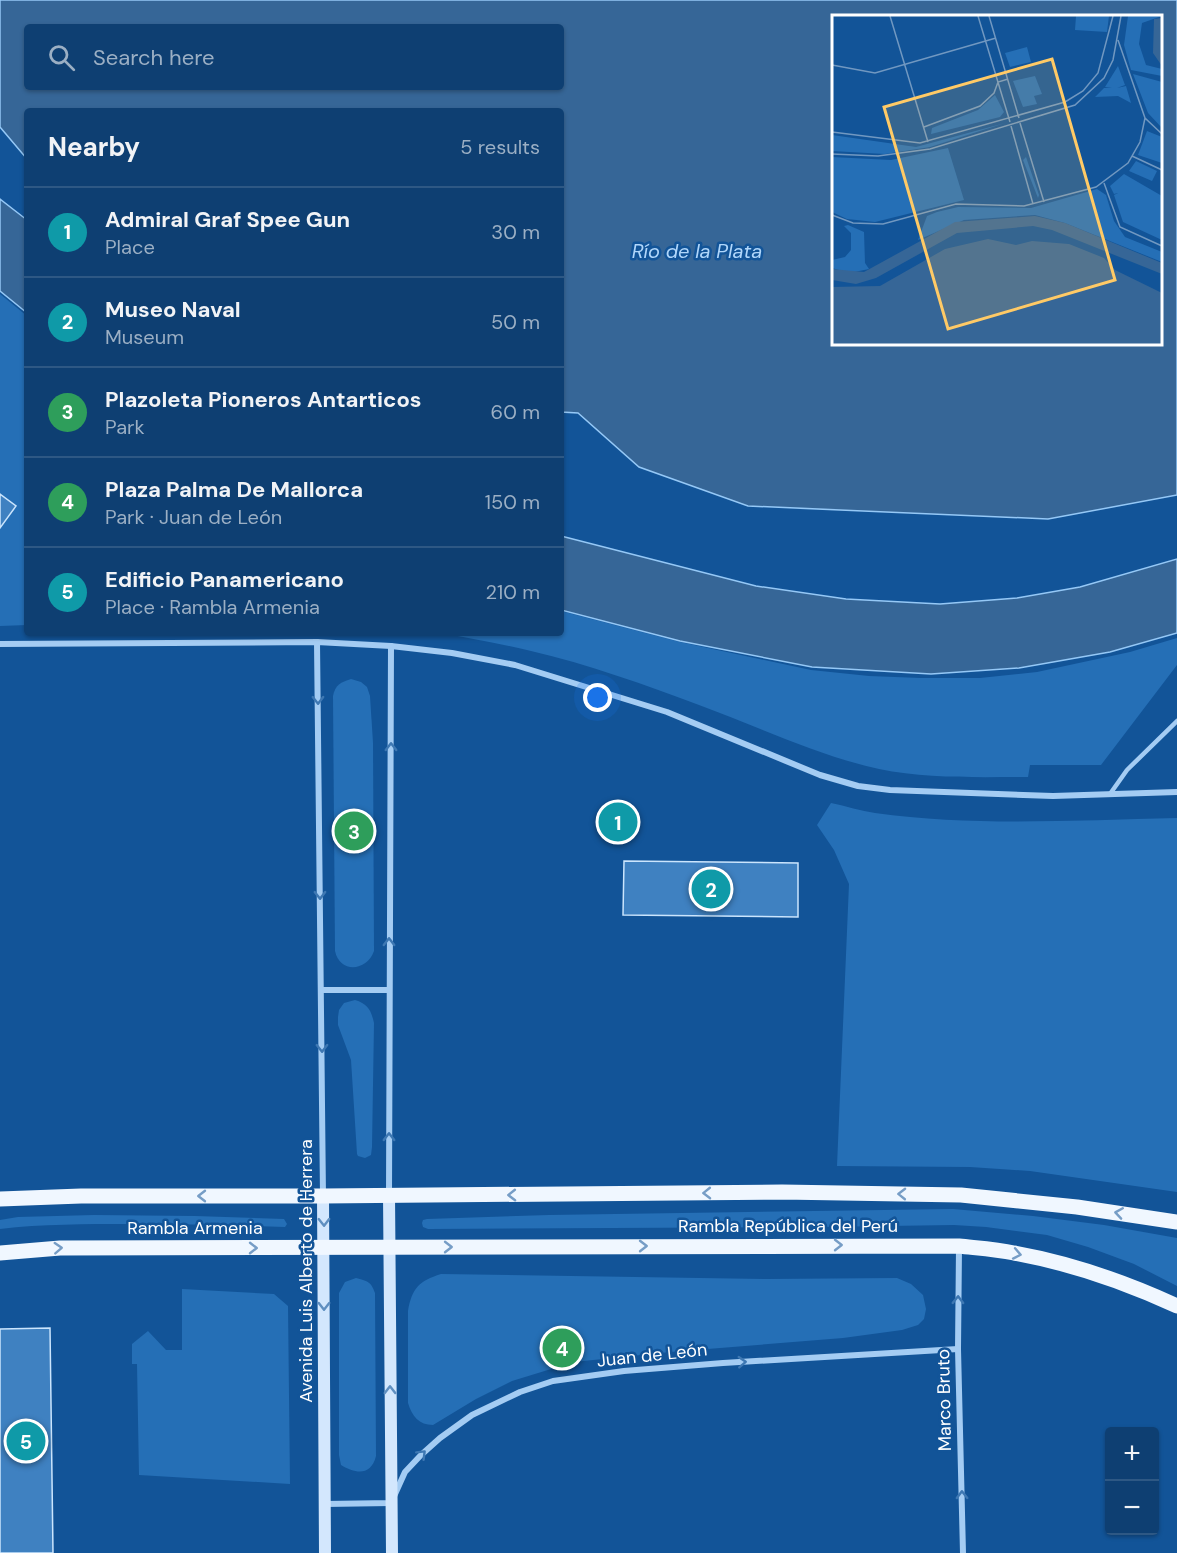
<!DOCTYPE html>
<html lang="en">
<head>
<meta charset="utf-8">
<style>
  body { margin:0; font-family:"DM Sans",sans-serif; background:#174677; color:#f1f3f6 }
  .controls { position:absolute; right:18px; bottom:18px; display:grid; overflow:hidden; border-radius:6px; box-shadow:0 2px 4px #0004 }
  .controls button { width:54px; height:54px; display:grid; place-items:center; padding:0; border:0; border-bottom:2px solid #2e5884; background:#0e3f72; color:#f1f3f6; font:30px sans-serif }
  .you { position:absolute; left:598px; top:698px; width:21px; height:21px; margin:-15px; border:4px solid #fff; border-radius:50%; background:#1a73e8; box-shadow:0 0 0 9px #1a73e833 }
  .badge { display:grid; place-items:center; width:39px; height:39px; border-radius:50%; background:#ffca66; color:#fff; font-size:20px; font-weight:700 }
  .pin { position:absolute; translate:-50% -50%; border:3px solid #fff; box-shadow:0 2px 6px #0006 }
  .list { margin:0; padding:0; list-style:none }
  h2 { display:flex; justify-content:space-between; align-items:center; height:78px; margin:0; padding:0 24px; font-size:26px }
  h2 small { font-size:20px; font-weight:400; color:#9bafc4 }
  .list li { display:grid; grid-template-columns:39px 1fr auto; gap:18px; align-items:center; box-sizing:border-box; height:90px; padding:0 24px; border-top:2px solid #2e5884 }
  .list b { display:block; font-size:22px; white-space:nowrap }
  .list p { margin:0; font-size:20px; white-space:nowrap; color:#9bafc4 }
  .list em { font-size:20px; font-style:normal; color:#9bafc4 }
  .icon { flex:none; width:33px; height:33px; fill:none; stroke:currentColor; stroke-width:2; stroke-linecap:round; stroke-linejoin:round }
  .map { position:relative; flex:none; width:1177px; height:1553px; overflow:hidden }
  .search { position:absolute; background:#0e3f72; box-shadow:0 2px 4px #0004; left:24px; top:24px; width:540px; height:66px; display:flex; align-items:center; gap:15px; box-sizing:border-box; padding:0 21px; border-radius:6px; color:#9bafc4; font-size:22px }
  .panel { position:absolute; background:#0e3f72; box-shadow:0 2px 4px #0004; left:24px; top:108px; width:540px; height:528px; border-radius:6px }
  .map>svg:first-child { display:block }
  .green { fill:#256fb6 }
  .water { fill:#366697; stroke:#95c8f6; stroke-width:1.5; fill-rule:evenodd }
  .building { fill:#3f81c1; stroke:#cbe5fd; stroke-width:1.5 }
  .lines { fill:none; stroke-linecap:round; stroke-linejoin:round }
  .lane { stroke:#a4ccf3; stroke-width:4.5 }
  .street { stroke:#a4ccf3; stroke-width:6 }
  .secondary { stroke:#d3e7fd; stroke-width:12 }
  .primary { stroke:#f0f7ff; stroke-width:15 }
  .oneway { stroke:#3e78b3 }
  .oneway2 { stroke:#769dc6 }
  .oneway3 { stroke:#5f8fc0 }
  .labels { text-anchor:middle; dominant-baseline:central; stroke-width:5; stroke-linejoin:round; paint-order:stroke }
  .street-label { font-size:18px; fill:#fff; stroke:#125498 }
  .water-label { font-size:20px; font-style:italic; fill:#b0d6fa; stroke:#125498 }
  .inset-road { fill:none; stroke:#7198c1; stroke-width:1.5 }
  .view { fill:#ffca66; fill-opacity:0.15; stroke:#ffca66; stroke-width:3 }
  .inset-edge { fill:none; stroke:#fff; stroke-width:3 }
</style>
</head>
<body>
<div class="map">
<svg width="1177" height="1553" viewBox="0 0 1177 1553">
  <rect width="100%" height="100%" fill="#125498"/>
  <g class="green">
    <path d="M0 294 27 316V625L0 626Z"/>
    <path d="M561 611 680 642 811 670 869 676 921 678H980L1037 672 1130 652 1177 638V665L1101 765H1030L1028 777C979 777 928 779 879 769 816 755 759 727 699 705 646 685 587 664 531 651 502 644 472 639 442 633H561Z"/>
    <path d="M351 679 361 682 367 687 370 696 373 743 374 951C367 971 340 974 335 951L333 696C335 685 341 682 351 679Z"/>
    <path d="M831 803C846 806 861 811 875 813 974 827 1077 820 1177 818V1192L1030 1171 970 1167 837 1166 849 884 834 850 817 825Z"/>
    <path d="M355 1000C368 1004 371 1010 374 1023L372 1147 371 1155 365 1158 358 1156 357 1154 351 1060 338 1025V1017L339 1010 344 1003Z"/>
    <path d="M953 1209 1033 1216 1104 1225 1177 1238V1286L1134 1264 1088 1247 1047 1235 986 1227 954 1225 820 1227 428 1229 423 1227 422 1223 423 1220 427 1219 549 1215Z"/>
    <path d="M94 1215 195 1216 284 1219 287 1224 285 1227C233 1225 181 1224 128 1224 86 1224 42 1224 0 1229V1220L18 1217Z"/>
    <path d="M441 1274 768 1279 897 1278 911 1284 923 1295 926 1309 924 1319 918 1325 902 1330 843 1338 670 1352 574 1362 512 1381 476 1399 433 1425C419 1425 412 1416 408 1403V1311C412 1288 419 1281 441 1274Z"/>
    <path d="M356 1278C367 1281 371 1281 375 1293L376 1456C371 1476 356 1474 341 1465L339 1455V1293L345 1282Z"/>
    <path d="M182 1289 274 1294 288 1306 290 1484 139 1475 137 1364H132V1344L148 1331 166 1350H182Z"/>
  </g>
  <g class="water">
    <path d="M0 0H1177V495L1048 519 748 506 639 467 578 413 561 412V111H27V159L0 127ZM1160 16V344H834V16ZM27 27H561V87H27Z"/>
    <path d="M0 199 27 220V313L0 291Z"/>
    <path d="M561 536 756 586 846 599 940 604 1017 598 1080 587 1177 559V633L1110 652 1019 668 931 674 812 667 680 641 561 610Z"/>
  </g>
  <g class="building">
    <path d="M0 494 16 506 0 528Z"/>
    <path d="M624 861 798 863V917L623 915Z"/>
    <path d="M50 1328 53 1553H0V1329Z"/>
  </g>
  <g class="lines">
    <path class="lane" d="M1110 794 1127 770 1177 721"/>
    <g class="street">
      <path d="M317 642 323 1196"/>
      <path d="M0 644 317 642 391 646 452 653 515 665 667 712 820 775 858 786 890 790 1053 796 1177 792"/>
      <path d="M321 990H389"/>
      <path d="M389 1195 391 646"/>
      <path d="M959 1248 958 1349 963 1553"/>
      <path d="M325 1504 391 1503 405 1472 421 1455 440 1438 472 1415 520 1392 553 1381 624 1371 723 1363 958 1349"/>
    </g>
    <g class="secondary">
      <path d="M389 1195 392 1553"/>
      <path d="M323 1196 325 1553"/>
    </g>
    <g class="primary">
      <path d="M0 1199 81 1196H323L782 1192 961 1195 1077 1207 1177 1222"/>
      <path d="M0 1253 60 1248 959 1246C977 1248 996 1249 1014 1253 1070 1263 1125 1282 1177 1306"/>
    </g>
  </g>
  <defs><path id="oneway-chevron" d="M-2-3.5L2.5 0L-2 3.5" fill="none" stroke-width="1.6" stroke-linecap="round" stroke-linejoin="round" transform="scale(1.5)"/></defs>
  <g class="oneway">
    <use href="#oneway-chevron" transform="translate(318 700) rotate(89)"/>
    <use href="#oneway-chevron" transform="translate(391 747) rotate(-90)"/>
    <use href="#oneway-chevron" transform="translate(320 895) rotate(89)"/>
    <use href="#oneway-chevron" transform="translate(389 942) rotate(-90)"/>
    <use href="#oneway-chevron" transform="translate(322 1048) rotate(89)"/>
    <use href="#oneway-chevron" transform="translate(389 1137) rotate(-90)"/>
    <use href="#oneway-chevron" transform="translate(958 1300) rotate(-89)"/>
    <use href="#oneway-chevron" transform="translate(742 1362) rotate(-3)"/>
    <use href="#oneway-chevron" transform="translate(422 1454) rotate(-45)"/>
    <use href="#oneway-chevron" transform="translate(962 1495) rotate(-91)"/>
  </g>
  <g class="oneway2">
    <use href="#oneway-chevron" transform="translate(707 1193) rotate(179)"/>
    <use href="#oneway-chevron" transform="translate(902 1194) rotate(-179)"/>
    <use href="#oneway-chevron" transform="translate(512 1195) rotate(179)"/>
    <use href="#oneway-chevron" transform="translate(202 1196) rotate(-180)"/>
    <use href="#oneway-chevron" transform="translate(1119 1213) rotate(-171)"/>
    <use href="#oneway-chevron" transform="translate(838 1245)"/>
    <use href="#oneway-chevron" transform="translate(643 1246)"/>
    <use href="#oneway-chevron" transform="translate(448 1247)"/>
    <use href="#oneway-chevron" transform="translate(58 1248) rotate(-3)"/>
    <use href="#oneway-chevron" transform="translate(253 1248)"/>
    <use href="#oneway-chevron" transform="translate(1017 1254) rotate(11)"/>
  </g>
  <g class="oneway3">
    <use href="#oneway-chevron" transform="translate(324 1222) rotate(89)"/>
    <use href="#oneway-chevron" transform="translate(324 1306) rotate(90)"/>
    <use href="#oneway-chevron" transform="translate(390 1390) rotate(-90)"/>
  </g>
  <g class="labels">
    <g class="street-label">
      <text x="788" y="1226">Rambla República del Perú</text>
      <text x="195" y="1228">Rambla Armenia</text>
      <text transform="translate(306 1271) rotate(-90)">Avenida Luis Alberto de Herrera</text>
      <text transform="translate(652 1355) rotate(-6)">Juan de León</text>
      <text transform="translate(944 1400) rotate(-91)">Marco Bruto</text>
    </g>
    <g class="water-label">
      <text x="697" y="251">Río de la Plata</text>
    </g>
  </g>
  <g transform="translate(832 15)">
    <rect width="330" height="330" fill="#125498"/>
    <path d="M244 1H277L275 17 243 15ZM296 1H330L310 8 307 29 314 50 330 54V61L299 55 292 30ZM195 32 199 47 178 52 173 38ZM286 51 293 70 285 73 294 71 299 88 286 81 263 82 272 73H280L273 72ZM301 59 330 67V113L316 98ZM203 61 210 79 202 81 205 89 191 92 181 66ZM163 80 172 97 168 102 99 119 100 113 146 95ZM173 108 98 132 53 139 0 136V120L84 132ZM315 116 330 122V148L306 140ZM116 133 132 185 43 207 15 204 0 197V142L59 145ZM194 142 207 180 206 183 191 145ZM304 146 325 156 320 166 297 156ZM292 159 330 181V225L291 207 282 180 286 178 282 179 278 171ZM265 174 274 180 282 206 293 222 330 237V247L233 208 203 200 132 205 86 225 95 201 105 197 126 192 199 193ZM16 210 32 217 33 248 37 254 17 258 0 253V245L13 242 19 235V218L12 211Z" fill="#256fb6"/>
    <path d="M330 3V51L321 38 322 4ZM203 201 233 208 330 248V259L220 215 201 211 125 218 44 263 24 269 0 265V254L32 257 123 207ZM156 224 184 230 200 226 237 229 272 243 283 255 330 278V329H0V272L48 271 113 234Z" fill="#366697"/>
    <path class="inset-road" d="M58 1 96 127M146 1 178 107M157 1 187 103M286 25 313 103 330 119M0 50 43 58 164 23M188 108 212 187M179 111 201 189M92 112 148 91 162 78 166 67 176 64M0 117 88 128 233 87 251 76 266 58 281 1M0 139 46 141 98 134 243 90 272 63 281 45 289 1M300 141 330 155M272 168 288 212 330 231M0 200 21 208 51 209 124 189 192 191 264 172 296 148 308 127 313 103"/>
    <path class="view" d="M220 44 283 265 116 314 52 92Z"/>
    <rect width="330" height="330" class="inset-edge"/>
  </g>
</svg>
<div class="controls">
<button>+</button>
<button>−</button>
</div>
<div class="you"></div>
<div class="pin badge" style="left:618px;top:822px;background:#0f9aa8">1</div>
<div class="pin badge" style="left:711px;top:889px;background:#0f9aa8">2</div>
<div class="pin badge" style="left:354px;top:831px;background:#2e9e5b">3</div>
<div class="pin badge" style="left:562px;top:1348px;background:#2e9e5b">4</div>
<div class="pin badge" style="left:26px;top:1441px;background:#0f9aa8">5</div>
<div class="search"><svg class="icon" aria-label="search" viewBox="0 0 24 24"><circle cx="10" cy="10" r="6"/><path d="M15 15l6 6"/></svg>Search here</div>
<section class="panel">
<h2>Nearby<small>5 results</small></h2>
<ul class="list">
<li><span class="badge" style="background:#0f9aa8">1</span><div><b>Admiral Graf Spee Gun</b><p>Place</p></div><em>30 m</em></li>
<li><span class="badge" style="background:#0f9aa8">2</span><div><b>Museo Naval</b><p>Museum</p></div><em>50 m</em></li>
<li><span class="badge" style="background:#2e9e5b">3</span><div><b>Plazoleta Pioneros Antarticos</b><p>Park</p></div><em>60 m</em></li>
<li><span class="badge" style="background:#2e9e5b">4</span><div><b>Plaza Palma De Mallorca</b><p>Park · Juan de León</p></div><em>150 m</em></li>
<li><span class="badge" style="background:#0f9aa8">5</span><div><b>Edificio Panamericano</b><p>Place · Rambla Armenia</p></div><em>210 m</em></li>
</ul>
</section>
</div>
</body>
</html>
